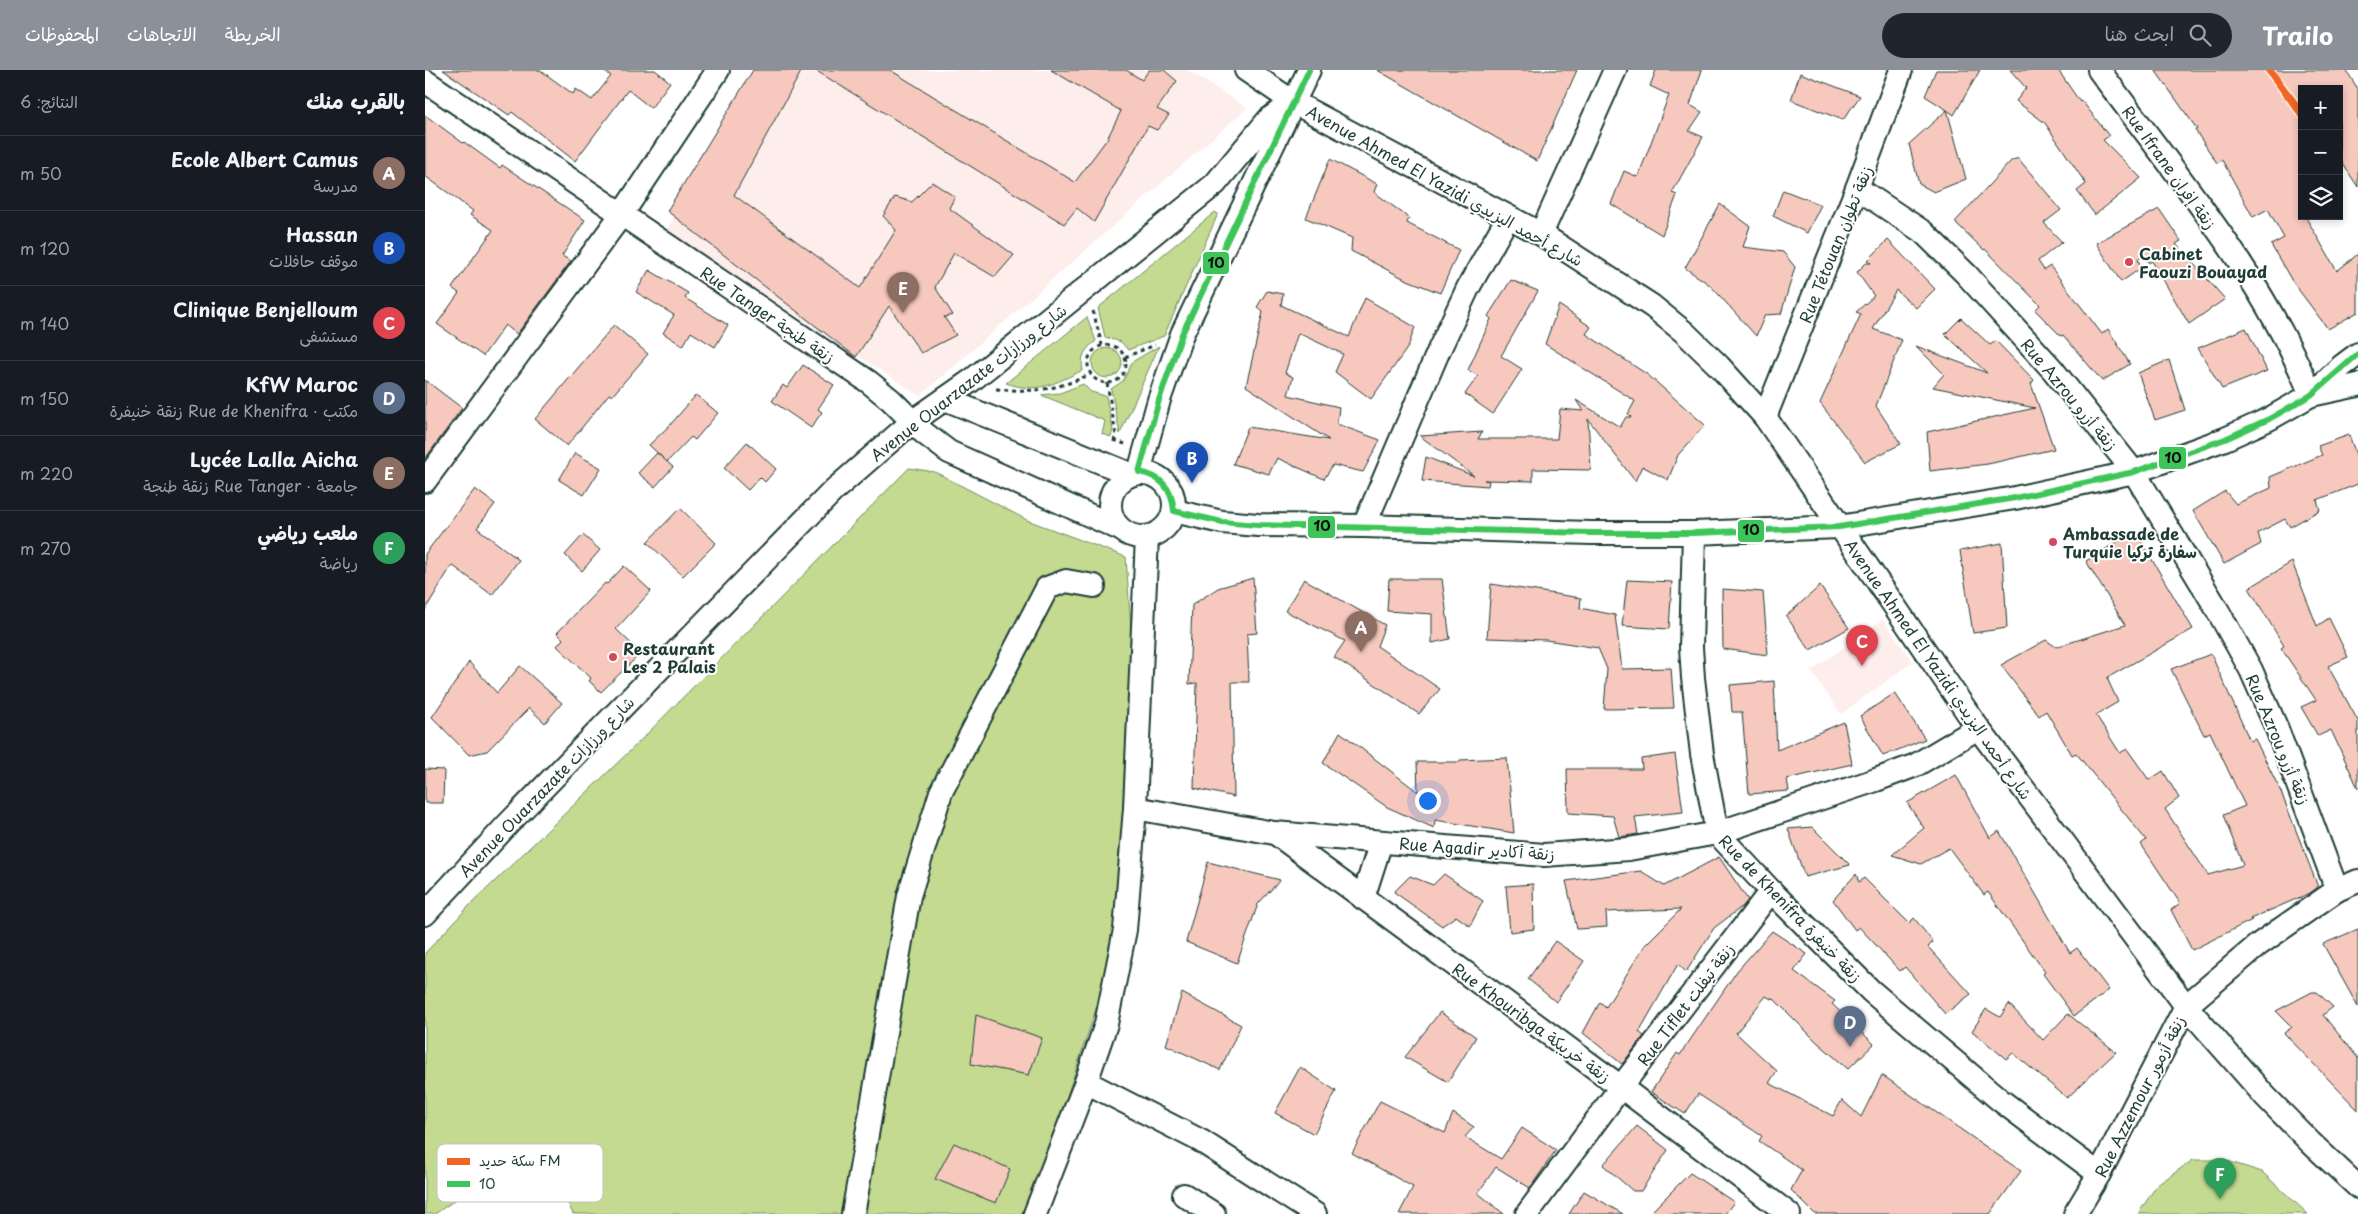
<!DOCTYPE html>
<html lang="ar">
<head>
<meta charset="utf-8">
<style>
  body { margin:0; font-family:"Playpen Sans","Playpen Sans Arabic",sans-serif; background:#20242c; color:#f1f3f6; direction:rtl }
  .controls { position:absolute; right:15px; top:15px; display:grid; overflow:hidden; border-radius:0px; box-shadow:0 2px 8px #0003 }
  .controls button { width:45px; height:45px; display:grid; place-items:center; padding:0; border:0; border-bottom:1px solid #363941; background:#171b24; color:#f1f3f6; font:25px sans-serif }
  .you { position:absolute; left:1002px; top:730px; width:18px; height:18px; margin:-12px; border:4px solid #fff; border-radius:50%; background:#1a73e8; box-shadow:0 0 0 8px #1a73e833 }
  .badge { display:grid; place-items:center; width:32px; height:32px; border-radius:50%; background:#8c9099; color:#fff; font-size:16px; font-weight:700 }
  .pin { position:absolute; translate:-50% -41px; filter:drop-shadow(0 1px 2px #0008) }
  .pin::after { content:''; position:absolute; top:26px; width:18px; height:15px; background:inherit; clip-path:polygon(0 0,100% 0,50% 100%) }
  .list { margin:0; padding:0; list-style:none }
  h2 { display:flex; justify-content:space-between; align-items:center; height:65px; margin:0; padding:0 20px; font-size:21px }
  h2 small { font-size:16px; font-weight:400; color:#9ea1a6 }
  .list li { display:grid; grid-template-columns:32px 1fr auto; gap:15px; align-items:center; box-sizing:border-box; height:75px; padding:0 20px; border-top:1px solid #363941 }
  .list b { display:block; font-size:19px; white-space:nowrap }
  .list p { margin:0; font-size:16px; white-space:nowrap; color:#9ea1a6 }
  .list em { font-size:16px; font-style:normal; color:#9ea1a6 }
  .icon { flex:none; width:28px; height:28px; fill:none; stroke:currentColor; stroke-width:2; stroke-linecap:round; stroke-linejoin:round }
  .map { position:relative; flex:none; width:1933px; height:1144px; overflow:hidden; direction:ltr }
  header { display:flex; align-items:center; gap:30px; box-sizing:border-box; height:70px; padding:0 25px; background:#8c9099; color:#fff }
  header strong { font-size:24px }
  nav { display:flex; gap:28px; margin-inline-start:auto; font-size:18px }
  .search { width:350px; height:45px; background:#20242c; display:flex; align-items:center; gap:12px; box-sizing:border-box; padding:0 18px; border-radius:28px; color:#9ea1a6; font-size:19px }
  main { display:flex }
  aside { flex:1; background:#171b24 }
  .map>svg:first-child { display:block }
  .built { fill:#fdeeec }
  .green { fill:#c3da90; stroke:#718c62 }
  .building { fill:#f7c8be; stroke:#1f3d34 }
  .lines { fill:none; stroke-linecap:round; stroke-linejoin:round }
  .minor-casing { stroke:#1f3d34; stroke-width:26 }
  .path { stroke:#1f3d34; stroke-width:3; stroke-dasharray:4 4; stroke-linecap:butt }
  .minor { stroke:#fff; stroke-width:22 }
  .bus-1-casing { stroke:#fff; stroke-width:10 }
  .bus-1 { stroke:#3ec559; stroke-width:6 }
  .rail-1-casing { stroke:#fff; stroke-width:11 }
  .rail-1 { stroke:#f26522; stroke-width:8 }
  .poi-dot { fill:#d1495b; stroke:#fff; stroke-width:2 }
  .labels { text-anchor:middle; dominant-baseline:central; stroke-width:4; stroke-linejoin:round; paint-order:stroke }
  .street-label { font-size:16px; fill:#1f3d34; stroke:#fff }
  .poi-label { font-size:16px; font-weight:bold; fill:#1f3d34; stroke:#fff; text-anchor:start }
  .key { fill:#fff; stroke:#bcc5c2; stroke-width:1 }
  .key-label { font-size:14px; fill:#1f3d34 }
  .line-badge { stroke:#fff; stroke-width:2 }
  .pale-badge-label { font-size:14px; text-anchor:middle; font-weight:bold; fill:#111 }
</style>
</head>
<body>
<header>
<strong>Trailo</strong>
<div class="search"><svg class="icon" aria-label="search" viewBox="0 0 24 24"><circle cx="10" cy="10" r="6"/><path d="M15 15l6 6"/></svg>ابحث هنا</div>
<nav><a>الخريطة</a><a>الاتجاهات</a><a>المحفوظات</a></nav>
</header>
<main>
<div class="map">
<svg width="1933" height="1144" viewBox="0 0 1933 1144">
  <rect width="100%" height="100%" fill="#fff"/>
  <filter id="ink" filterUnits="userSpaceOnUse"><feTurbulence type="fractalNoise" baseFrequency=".02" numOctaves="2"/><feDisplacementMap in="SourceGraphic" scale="10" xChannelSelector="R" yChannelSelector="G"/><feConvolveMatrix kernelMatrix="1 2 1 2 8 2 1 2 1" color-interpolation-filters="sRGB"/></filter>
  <g filter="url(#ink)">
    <g class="built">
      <path d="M341 0H763L822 38 495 326 241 161Z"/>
      <path d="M1458 549 1488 592 1416 644 1386 601Z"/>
    </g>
    <g class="green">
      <path d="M790 142 793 144 739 266 703 280 696 272 680 267 673 238Z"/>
      <path d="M662 247 671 271C660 279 655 287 658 300 629 314 613 324 581 313Z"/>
      <path d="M734 276 695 364 686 319 698 311 707 292Z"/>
      <circle cx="682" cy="293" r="15"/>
      <path d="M658 314 666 322 681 326 688 360 686 367 677 364 680 351 616 325 635 323Z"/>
      <path d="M484 398 510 402 602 450 701 487 706 558 695 804 685 897 642 1026 600 1144H148L140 1127 71 1101 10 1144H0V883L44 836 211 675Z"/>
      <path d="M1768 1090H1799L1837 1102 1883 1144H1713L1732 1115Z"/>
    </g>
    <g class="building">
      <path d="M18 0H115L148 24 151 19 167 30 186 6 178 0H230L245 12 226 38 203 20 150 91 87 42 84 45Z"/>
      <path d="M328 0H377L309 125 435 218 471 160 458 146 470 127 487 132 507 112 530 127 524 138 589 185 570 207 529 183 510 217 528 245 519 247 531 265 496 283 464 236 431 287 242 141Z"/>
      <path d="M390 0H465L650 112 682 69 696 41 626 0H701L717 10 724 0H739L752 11 732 39 744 45 732 60 723 56 669 152 652 138 639 154Z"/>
      <path d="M952 0H1152L1112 91Z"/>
      <path d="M1231 0H1277L1265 35 1277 42 1264 61 1278 67 1247 123 1252 125 1237 165 1186 134 1199 101 1213 107 1244 25 1225 16Z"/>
      <path d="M1511 0H1555L1529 45 1522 40 1541 109 1509 122 1494 114 1484 74 1522 40 1500 26Z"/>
      <path d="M1585 0H1633L1655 32 1657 31 1684 66 1678 70 1716 108 1670 145 1652 121 1661 114 1620 53 1591 31 1601 18Z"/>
      <path d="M1730 0H1921L1933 19V117L1914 88V19H1877V146H1880L1912 201 1933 184V242L1903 259 1867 211 1846 175 1859 168 1843 139 1828 147 1797 90 1792 93 1770 60 1772 59Z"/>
      <path d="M1375 3 1435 26 1418 50 1366 30Z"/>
      <path d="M0 45 38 73 39 72 75 98 77 95 160 150 137 186 146 191 92 264 80 255 58 286 12 254 34 223 27 218 68 160 45 145 48 141 0 106Z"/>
      <path d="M1593 88 1636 140 1619 153 1637 172 1613 191 1619 200 1625 196 1677 264 1683 259 1705 294 1677 311 1638 265 1636 266 1610 240 1615 235 1560 179 1559 180 1530 152 1586 91Z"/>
      <path d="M905 89 952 114 949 122 984 148 982 153 1034 180 1015 223 980 209 926 181 927 168 881 148Z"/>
      <path d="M1358 120 1396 135 1382 163 1348 146Z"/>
      <path d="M1295 134 1325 156 1318 177 1358 182 1370 197 1356 244 1340 245 1331 266 1285 215 1260 198Z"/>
      <path d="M1734 139 1756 171 1751 174 1800 229 1764 254 1727 191 1724 193 1720 186 1713 189 1716 198 1696 212 1671 173Z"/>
      <path d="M1463 170 1510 219 1491 238 1471 220 1448 259 1477 270 1451 336 1476 374 1440 392 1395 333 1436 244 1431 242 1449 226 1432 202 1441 193H1446L1442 191Z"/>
      <path d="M224 200 263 223 260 228 303 255 290 277 266 262 258 276 238 263 249 245 211 222Z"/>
      <path d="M1086 210 1113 221 1076 286 1097 299 1068 344 1040 324 1053 306 1043 300 1066 249 1063 246Z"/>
      <path d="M842 221 858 224 856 235 924 267 940 228 990 257 983 277 946 329 910 302 918 284 873 263 860 303 868 307 863 325 914 337 912 354 955 370 938 402 908 395 899 409 852 388 844 404 808 394 823 357 904 370 821 316 838 242 832 237Z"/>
      <path d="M1134 235 1166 257 1161 264 1223 305 1280 355 1253 385 1243 410 1217 396 1210 411 1163 349 1166 400 1108 399V411L1059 410 1064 411 1063 416 997 411 1001 387 1049 406 995 366 1057 362 1053 369H1132L1135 339 1158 341 1151 330 1195 357 1201 347H1206L1203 344 1210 331 1120 274Z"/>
      <path d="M1536 248 1565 275 1571 271 1609 310 1606 314 1629 379 1563 394 1505 401 1502 362 1610 338 1508 317 1519 304 1491 276 1562 303 1520 264Z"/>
      <path d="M189 255 223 284 187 326 184 324 142 376 110 349Z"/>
      <path d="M1821 258 1842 301 1797 319 1773 278Z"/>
      <path d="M1744 290 1760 340 1730 350 1713 303Z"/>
      <path d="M378 295 409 315 393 339 397 342 386 358 347 331 358 315 362 318Z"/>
      <path d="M0 310 37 338 0 389Z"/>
      <path d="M271 325 293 343 270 370 266 367 242 392 224 375 245 355Z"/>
      <path d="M1924 365 1933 390V414L1892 430 1895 440 1865 457 1860 449 1833 463 1836 474 1799 494 1768 441 1800 421 1811 434 1846 418 1845 407 1897 385 1893 376Z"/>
      <path d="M322 372 351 399 340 412 335 407 323 420 299 398Z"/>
      <path d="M150 383 176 398 159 425 134 410Z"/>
      <path d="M232 383 248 397 230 417 213 403Z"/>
      <path d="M50 419 70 434 52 458 94 490 67 525 27 495 0 540V484Z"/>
      <path d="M255 438 291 473 258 506 222 472Z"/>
      <path d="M1710 461 1768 559 1682 608 1693 632 1671 645 1695 683 1702 679 1724 710 1738 701 1754 728 1740 739 1783 805 1818 795 1798 745 1820 736 1785 662 1779 665 1746 599 1786 584 1825 671 1830 669 1856 722 1893 817 1885 823 1825 849 1827 850 1767 880 1746 840 1755 833 1716 774 1721 770 1651 683 1647 685 1621 641 1614 646 1576 595 1621 570 1631 577 1700 555 1661 491Z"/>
      <path d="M158 465 175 480 157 501 140 485Z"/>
      <path d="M1577 473 1582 558 1548 563 1535 481Z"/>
      <path d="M1867 492 1892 556 1904 548 1923 587 1903 596 1933 651V718L1906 660 1893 666 1876 637 1891 630 1856 578 1859 576 1824 518Z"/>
      <path d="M199 496 226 521 191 559 216 583 176 622 164 611 166 608 132 576 138 569 132 563 180 513 182 514Z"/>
      <path d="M828 508 832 563 822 564 824 612H807L809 727 769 718 772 613 764 614 767 535 793 518Z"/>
      <path d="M879 509 960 555 952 576 1015 619 994 644 909 587 920 571 860 541Z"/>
      <path d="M964 509H1017L1025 569 1007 573V544L962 541Z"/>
      <path d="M1202 510 1247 512 1244 559 1197 556Z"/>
      <path d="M1066 514 1156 528 1155 538 1190 545 1197 599 1246 598 1249 638 1179 639 1182 599 1173 578 1121 570 1062 568Z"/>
      <path d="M1395 516 1424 558 1385 580 1361 546Z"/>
      <path d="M1297 519 1338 522 1343 585 1298 579Z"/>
      <path d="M44 592 72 623 95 596 137 633 120 653 104 638 62 681 44 685 7 647Z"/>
      <path d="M1349 611 1352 680 1419 652 1427 694 1362 709 1364 721 1324 724 1317 642H1307L1305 615Z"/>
      <path d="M1470 623 1500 669 1458 686 1435 646Z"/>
      <path d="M915 662 993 722 992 692H1035V690L1082 688 1089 763 1010 750 1009 758 962 737 898 693Z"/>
      <path d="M1250 684 1258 742 1210 747 1213 764 1194 767 1188 746 1143 743 1142 699H1217L1216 689Z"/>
      <path d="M0 699 19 700 18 733H0Z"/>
      <path d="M1531 705 1565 768 1574 761 1645 883 1652 878 1684 920 1649 946 1618 904 1620 902 1563 822 1559 825 1524 778 1496 794 1467 785 1499 758 1482 733Z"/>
      <path d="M1387 757 1425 795 1380 807 1363 759Z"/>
      <path d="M1294 787 1323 830 1318 836 1289 858 1261 902 1253 894 1214 962 1219 966 1197 994 1158 963 1175 932 1181 937 1220 875 1256 839 1181 842 1182 857 1152 859 1141 811 1216 801 1239 816Z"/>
      <path d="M783 792 855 810 833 834 812 893 761 872Z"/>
      <path d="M1019 804 1058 831 1045 856 1031 846 1017 856 969 822 985 806 1008 815Z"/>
      <path d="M1431 804 1434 812 1439 808 1484 853 1489 848 1508 872 1503 877 1546 924 1520 944 1480 897 1475 901 1434 857 1430 860 1408 830Z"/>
      <path d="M1108 814 1109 859 1085 862 1081 816Z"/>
      <path d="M1933 859V937L1898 874Z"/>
      <path d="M1347 861 1382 884 1369 901 1410 931 1407 934 1449 974 1423 999 1392 972 1347 927 1346 929 1341 926 1311 963 1352 1001 1344 1013 1408 1046 1417 1030 1436 1047 1457 1005 1596 1101 1565 1144H1390L1366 1120 1377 1100 1334 1071 1337 1066 1273 1024 1260 1044 1226 1022 1252 983 1255 985 1312 901Z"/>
      <path d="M1130 871 1159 891 1131 932 1103 909Z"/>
      <path d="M1887 922H1892L1908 937 1898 945 1933 988V1040L1859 963 1867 957 1851 941Z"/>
      <path d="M757 923 816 955 795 1000 741 975Z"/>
      <path d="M1584 934 1618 970 1643 944 1691 982 1642 1028 1588 983 1581 989 1547 961 1561 939 1575 947Z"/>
      <path d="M1015 942 1051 967 1023 1012 980 987Z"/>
      <path d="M551 945 617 968 604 1005 546 994Z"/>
      <path d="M875 997 911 1021 889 1064 850 1043Z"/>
      <path d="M955 1031 1020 1063 1028 1043 1049 1057 1040 1067 1076 1089 1097 1058 1131 1080 1105 1118 1071 1097 1053 1123 1079 1144H974L988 1117 927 1083Z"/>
      <path d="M1212 1056 1243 1080 1216 1121H1208L1178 1095Z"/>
      <path d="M529 1073 585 1099 571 1133 510 1109Z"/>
      <path d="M1265 1103 1309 1132 1300 1144H1224Z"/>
      <path d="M1159 1121 1198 1144H1144Z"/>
    </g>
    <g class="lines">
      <g class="minor-casing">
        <g id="minor">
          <path d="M821 0 868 32 1116 164 1227 236 1259 262 1294 296 1340 347 1553 658 1761 936 1840 1026 1886 1073 1933 1117"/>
          <path d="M1674 0C1750 104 1838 205 1886 325"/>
          <path d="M0 11 444 312 466 330 499 363 524 382 695 459"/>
          <path d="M1432 118 1498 162 1541 204 1628 300 1709 402 1789 534 1826 600 1852 659 1912 820"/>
          <path d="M1116 164 1190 0"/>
          <path d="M1886 325 1933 315"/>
          <path d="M520 329 705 404"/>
          <path d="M1340 347 1432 118 1476 0"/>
          <path d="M714 402 734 330 757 264 884 0"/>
          <circle cx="717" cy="435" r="32"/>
          <path d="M0 411 197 144 293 0"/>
          <path d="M749 441 797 452 833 455 939 456 1166 463H1269L1414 457 1590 428 1709 402 1734 393 1800 369 1844 349 1886 325 1917 296 1933 284"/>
          <path d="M939 456 1014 280 1043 218 1083 147"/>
          <path d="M1269 463 1266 577 1268 608 1277 684 1292 763 1346 821 1446 921 1575 1030 1674 1104"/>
          <path d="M710 738 849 763 1119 785 1204 779 1292 763 1451 710 1491 695 1553 658"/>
          <path d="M850 763 1196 1017 1364 1144"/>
          <path d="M938 828 956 772"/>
          <path d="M0 844 83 754 409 420 487 352 547 310 790 114 844 49 868 32"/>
          <path d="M661 1012 776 1071 890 1144"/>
          <path d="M759 1125 789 1144"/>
          <path d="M428 1144 484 826 516 722 622 518 641 511 669 516"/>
          <path d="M610 1144 661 1012 681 954 700 860 710 738 722 467"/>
          <path d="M1102 1144 1196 1017 1346 821"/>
          <path d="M1650 1144 1674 1104 1761 936 1833 875 1912 820 1933 811"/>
        </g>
      </g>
      <g class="path">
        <path d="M668 241 677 275"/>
        <circle cx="682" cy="294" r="19"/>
        <path d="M700 287 730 275"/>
        <path d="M682 313 691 365 688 374"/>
        <path d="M571 319C611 322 628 321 666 304"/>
        <path d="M689 370 700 374"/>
      </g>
      <use href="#minor" class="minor"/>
      <g class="bus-1-casing">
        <path id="bus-1" d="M884 0 757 264 734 330 714 402C736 406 747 418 749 441L797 452 833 455 1166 463H1269L1414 457 1590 428 1709 402 1800 369 1844 349 1886 325 1933 284"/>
      </g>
      <use href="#bus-1" class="bus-1"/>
      <g class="rail-1-casing">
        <path id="rail-1" d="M1844 0 1877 44"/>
      </g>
      <use href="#rail-1" class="rail-1"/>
    </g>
  </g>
  <g class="poi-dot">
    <circle cx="1704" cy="192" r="5"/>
    <circle cx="1628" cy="472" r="5"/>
    <circle cx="188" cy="587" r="5"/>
  </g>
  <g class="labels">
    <g class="street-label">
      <text transform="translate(1745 97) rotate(54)">Rue Ifrane زنقة إفران</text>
      <text transform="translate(1020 115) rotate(29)">Avenue Ahmed El Yazidi شارع أحمد اليزيدي</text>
      <text transform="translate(1410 174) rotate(-68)">Rue Tétouan زنقة تطوان</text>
      <text transform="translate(343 244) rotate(34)">Rue Tanger زنقة طنجة</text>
      <text transform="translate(543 312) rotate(-38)">Avenue Ouarzazate شارع ورزازات</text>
      <text transform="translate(1645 324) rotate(50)">Rue Azrou زنقة أزرو</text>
      <text transform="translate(1514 599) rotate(55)">Avenue Ahmed El Yazidi شارع أحمد اليزيدي</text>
      <text transform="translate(1854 669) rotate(67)">Rue Azrou زنقة أزرو</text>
      <text transform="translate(121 716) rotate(-46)">Avenue Ouarzazate شارع ورزازات</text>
      <text transform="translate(1052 778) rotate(4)">Rue Agadir زنقة أكادير</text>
      <text transform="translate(1366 838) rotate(46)">Rue de Khenifra زنقة خنيفرة</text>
      <text transform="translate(1260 934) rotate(-53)">Rue Tiflet زنقة تيفلت</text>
      <text transform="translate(1107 952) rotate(36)">Rue Khouribga زنقة خريبكة</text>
      <text transform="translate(1714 1026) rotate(-63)">Rue Azzemour زنقة أزمور</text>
    </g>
    <g class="poi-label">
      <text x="1714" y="183">Cabinet<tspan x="1714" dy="18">Faouzi Bouayad</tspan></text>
      <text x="1638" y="463">Ambassade de<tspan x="1638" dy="18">Turquie سفارة تركيا</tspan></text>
      <text x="198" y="578">Restaurant<tspan x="198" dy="18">Les 2 Palais</tspan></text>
    </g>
  </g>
  <rect x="12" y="1074" width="166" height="58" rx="8" class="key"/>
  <rect x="22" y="1088" width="23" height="7" fill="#f26522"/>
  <rect x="22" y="1111" width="23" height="6" fill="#3ec559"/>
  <g class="key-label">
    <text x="54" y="1096">سكة حديد FM</text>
    <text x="54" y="1119">10</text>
  </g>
  <g class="line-badge">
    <rect x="777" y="181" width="28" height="24" rx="5" fill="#3ec559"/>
    <rect x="1733" y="376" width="29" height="24" rx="5" fill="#3ec559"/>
    <rect x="882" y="445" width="29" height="24" rx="5" fill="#3ec559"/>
    <rect x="1312" y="449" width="28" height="24" rx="5" fill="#3ec559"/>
  </g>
  <g class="pale-badge-label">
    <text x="791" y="198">10</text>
    <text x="1748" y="393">10</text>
    <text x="897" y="461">10</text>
    <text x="1326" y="465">10</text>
  </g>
</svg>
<div class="controls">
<button>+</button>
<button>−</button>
<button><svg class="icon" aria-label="layers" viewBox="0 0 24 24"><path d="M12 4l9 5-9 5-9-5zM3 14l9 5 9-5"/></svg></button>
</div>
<div class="you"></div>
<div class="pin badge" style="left:936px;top:582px;background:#8d6e63">A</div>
<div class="pin badge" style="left:767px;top:413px;background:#1a4fb4">B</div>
<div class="pin badge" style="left:1437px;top:596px;background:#e0444e">C</div>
<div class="pin badge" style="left:1425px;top:977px;background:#5c6f8a">D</div>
<div class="pin badge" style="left:478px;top:243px;background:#8d6e63">E</div>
<div class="pin badge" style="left:1795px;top:1129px;background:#2e9e5b">F</div>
</div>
<aside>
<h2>بالقرب منك<small>النتائج: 6</small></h2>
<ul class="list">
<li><span class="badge" style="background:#8d6e63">A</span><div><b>Ecole Albert Camus</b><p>مدرسة</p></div><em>50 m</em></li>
<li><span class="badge" style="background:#1a4fb4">B</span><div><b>Hassan</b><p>موقف حافلات</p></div><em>120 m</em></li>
<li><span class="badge" style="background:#e0444e">C</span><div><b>Clinique Benjelloum</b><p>مستشفى</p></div><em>140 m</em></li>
<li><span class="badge" style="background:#5c6f8a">D</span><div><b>KfW Maroc</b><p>مكتب · Rue de Khenifra زنقة خنيفرة</p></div><em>150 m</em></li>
<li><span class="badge" style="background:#8d6e63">E</span><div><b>Lycée Lalla Aicha</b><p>جامعة · Rue Tanger زنقة طنجة</p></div><em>220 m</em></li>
<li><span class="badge" style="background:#2e9e5b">F</span><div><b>ملعب رياضي</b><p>رياضة</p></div><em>270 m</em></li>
</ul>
</aside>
</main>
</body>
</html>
